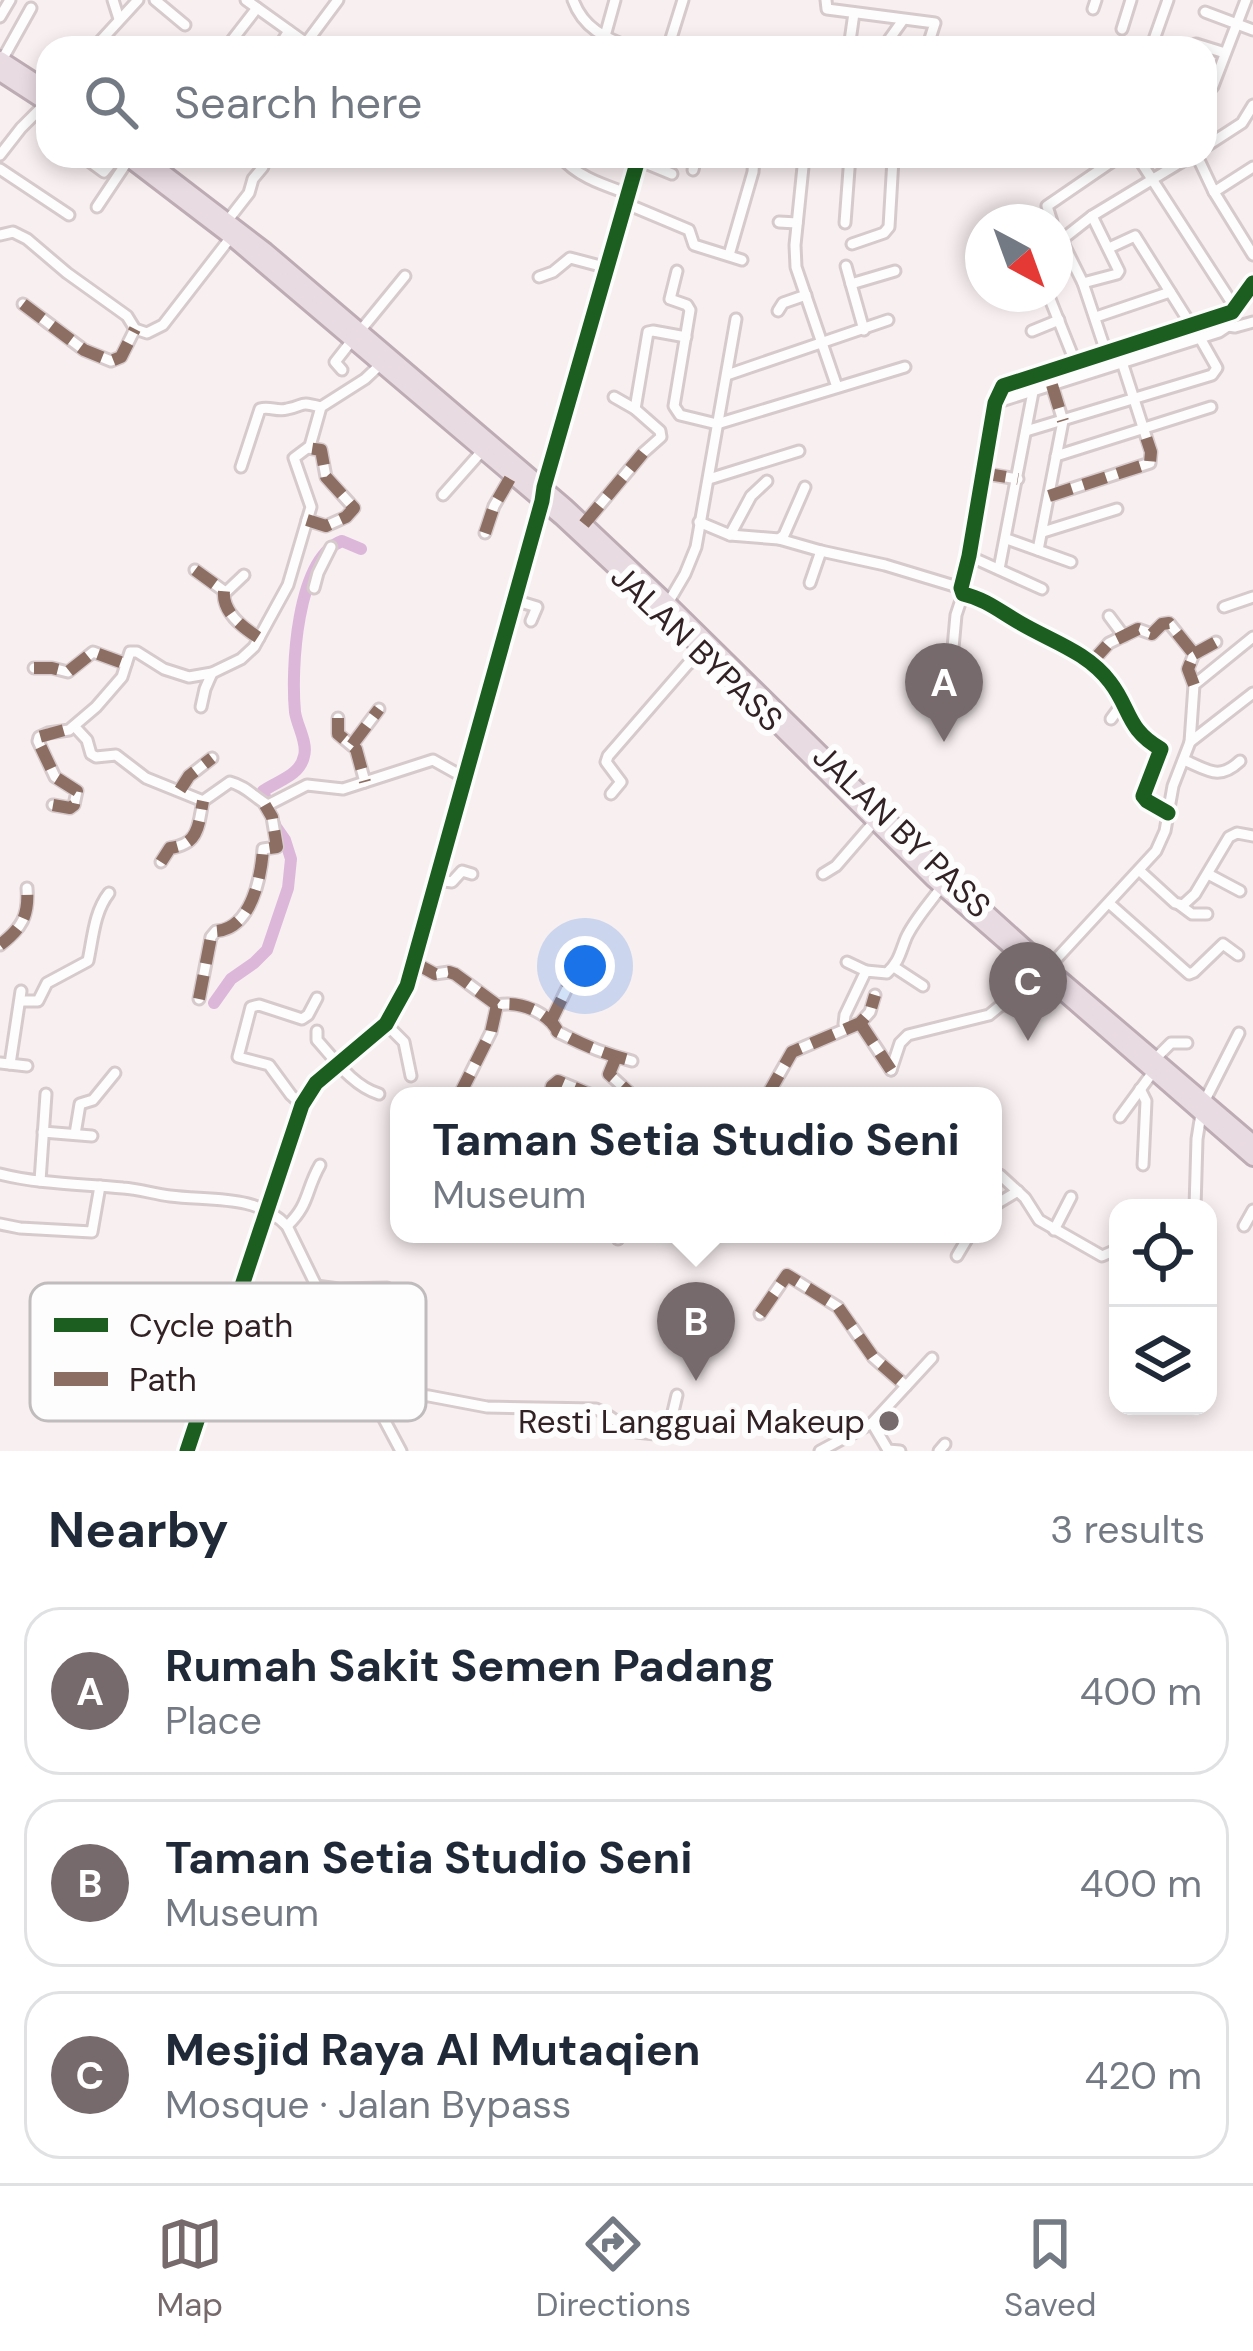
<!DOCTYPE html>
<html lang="en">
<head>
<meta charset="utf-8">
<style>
  body { margin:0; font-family:"DM Sans",sans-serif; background:#f6f6f7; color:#1f2937 }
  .controls { position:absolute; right:36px; bottom:36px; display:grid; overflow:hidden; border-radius:24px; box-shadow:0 6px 18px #0003 }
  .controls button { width:108px; height:108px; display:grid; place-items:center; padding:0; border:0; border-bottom:3px solid #e0e1e3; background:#fff; color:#1f2937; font:60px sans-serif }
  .compass { position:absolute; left:965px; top:204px; width:108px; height:108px; border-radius:50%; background:#fff; box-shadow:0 6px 18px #0003; rotate:139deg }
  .you { position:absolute; left:585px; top:966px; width:42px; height:42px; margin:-30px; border:9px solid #fff; border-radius:50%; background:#1a73e8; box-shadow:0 0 0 18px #1a73e833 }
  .badge { display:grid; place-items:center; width:78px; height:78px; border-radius:50%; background:#776a6c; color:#fff; font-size:39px; font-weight:700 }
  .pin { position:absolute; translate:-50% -99px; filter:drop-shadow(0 3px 6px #0008) }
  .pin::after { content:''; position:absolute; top:63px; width:42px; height:36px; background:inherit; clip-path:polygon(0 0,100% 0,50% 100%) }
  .popup { position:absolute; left:390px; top:1087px; width:612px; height:156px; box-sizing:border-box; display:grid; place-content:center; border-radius:24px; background:#fff; filter:drop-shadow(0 3px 9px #0005); font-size:39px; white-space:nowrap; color:#747a83 }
  .popup b { font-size:45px; color:#1f2937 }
  .popup::after { content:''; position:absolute; left:50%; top:100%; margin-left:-24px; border:24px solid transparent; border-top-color:#fff }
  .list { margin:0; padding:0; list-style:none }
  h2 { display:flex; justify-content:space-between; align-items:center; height:156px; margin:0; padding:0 48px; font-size:51px }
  h2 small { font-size:39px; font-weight:400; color:#747a83 }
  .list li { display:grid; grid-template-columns:78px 1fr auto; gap:36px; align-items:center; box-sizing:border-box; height:168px; margin:0 24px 24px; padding:0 24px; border:3px solid #e0e1e3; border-radius:36px }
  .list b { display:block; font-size:45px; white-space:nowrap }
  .list p { margin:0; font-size:39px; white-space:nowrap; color:#747a83 }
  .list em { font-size:39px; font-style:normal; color:#747a83 }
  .icon { flex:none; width:66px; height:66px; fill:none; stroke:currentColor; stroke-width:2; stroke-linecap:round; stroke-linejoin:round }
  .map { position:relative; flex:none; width:1253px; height:1451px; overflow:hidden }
  .search { position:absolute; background:#fff; box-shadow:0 6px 18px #0003; left:36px; right:36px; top:36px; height:132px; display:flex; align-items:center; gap:30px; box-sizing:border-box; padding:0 42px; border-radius:36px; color:#747a83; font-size:45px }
  .sheet { height:732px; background:#fff }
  nav { display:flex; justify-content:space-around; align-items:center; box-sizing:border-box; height:168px; border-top:3px solid #e0e1e3; background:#fff; font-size:33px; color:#747a83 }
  nav a { display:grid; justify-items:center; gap:6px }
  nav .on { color:#776a6c }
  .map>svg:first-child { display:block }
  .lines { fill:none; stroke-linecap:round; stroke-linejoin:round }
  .river { stroke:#dcb7da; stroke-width:12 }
  .minor-casing { stroke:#d7cacc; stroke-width:15 }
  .highway-casing { stroke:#bdacb4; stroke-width:20 }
  .minor { stroke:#fefdfd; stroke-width:9 }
  .highway { stroke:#e9dbe2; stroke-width:14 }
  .quiet { stroke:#8d6e63; stroke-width:12; stroke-dasharray:24 12; stroke-linecap:butt }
  .cycleway-casing { stroke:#fdfdfd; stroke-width:22 }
  .cycleway { stroke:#1b5e20; stroke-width:15 }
  .poi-dot { fill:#776a6c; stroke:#fdfdfd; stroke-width:4.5 }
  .labels { text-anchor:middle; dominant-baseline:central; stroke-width:12; stroke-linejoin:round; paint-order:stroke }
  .street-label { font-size:33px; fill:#322225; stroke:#fdfdfd }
  .poi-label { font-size:33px; fill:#322225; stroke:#fdfdfd; text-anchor:end }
  .key { fill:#fdfdfd; stroke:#c0bbbc; stroke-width:3 }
  .key-label { font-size:33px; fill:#322225 }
</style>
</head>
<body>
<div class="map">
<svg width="1253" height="1451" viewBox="0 0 1253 1451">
  <rect width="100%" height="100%" fill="#f8eff0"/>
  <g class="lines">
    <path class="river" d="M214 1003 231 979 254 963 267 950 288 888 291 859 285 840 276 827 263 791C277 781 300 776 304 756 308 743 297 726 295 712 291 670 296 558 342 541L361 549"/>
    <g class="minor-casing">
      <g id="minor">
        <path d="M113 0 119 19"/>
        <path d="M155 0 185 25"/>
        <path d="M246 0 306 43 338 0"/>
        <path d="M573 0C583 28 605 38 632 48"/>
        <path d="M826 0 827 9 935 23 927 48"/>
        <path d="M1093 9 1096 0"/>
        <path d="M1205 12 1253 30"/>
        <path d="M0 17 10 0"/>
        <path d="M1122 29 1131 0"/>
        <path d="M605 36 615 0"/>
        <path d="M1196 44 1225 53"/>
        <path d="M94 48 138 0"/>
        <path d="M226 48 257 8"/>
        <path d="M278 48 289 31"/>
        <path d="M668 48 683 0"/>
        <path d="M849 48 854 13"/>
        <path d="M883 48 903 20"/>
        <path d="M1151 48 1168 0"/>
        <path d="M2 60 31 8"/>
        <path d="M1205 96 1213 86 1246 0"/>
        <path d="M1205 147 1242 123 1253 105"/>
        <path d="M0 155 21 128 46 103"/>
        <path d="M82 156 104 172 117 156"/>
        <path d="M560 156C577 177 604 185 629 194"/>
        <path d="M770 156H847"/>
        <path d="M1137 156 1234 306"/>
        <path d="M1197 156 1214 192 1253 255"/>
        <path d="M804 157 795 245 796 267 837 387"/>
        <path d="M638 160 672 174"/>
        <path d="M0 169 69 215"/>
        <path d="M693 170 696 156"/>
        <path d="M1214 192 1253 167"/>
        <path d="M627 204 689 230 694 245 742 260"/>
        <path d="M97 207 129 159"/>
        <path d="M228 220 249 193 253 179 263 167"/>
        <path d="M779 222 797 223"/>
        <path d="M1052 222 1047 206 1120 156"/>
        <path d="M845 223 850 156"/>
        <path d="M0 235 13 232 27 239 67 273 127 316 135 329 147 333 163 325 231 237"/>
        <path d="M852 244 884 233 889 227 893 159 873 156"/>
        <path d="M1109 248 1135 236 1191 325"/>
        <path d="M729 255 753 172 754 156"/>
        <path d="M846 266 851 284"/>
        <path d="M677 271 670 299 687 305 690 310 674 406 680 415 717 424 905 367"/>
        <path d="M539 277 553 272 570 258 608 268"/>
        <path d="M1083 283 1117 274 1119 271 1092 216"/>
        <path d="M1048 294 1076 364"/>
        <path d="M1009 299 1019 294"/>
        <path d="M23 304 84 350 111 361 121 357 135 329"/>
        <path d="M778 311 783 303 806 295"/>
        <path d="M1096 317 1170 292"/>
        <path d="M1228 326 1235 327 1253 322"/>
        <path d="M864 330 851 284 895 271"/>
        <path d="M360 331 405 276"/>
        <path d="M1032 331 1059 320"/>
        <path d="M1106 352 1083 283 1064 245V238L1092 216 1191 156"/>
        <path d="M342 370 335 362 353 339"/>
        <path d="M727 375 888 320"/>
        <path d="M614 397 635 409"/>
        <path d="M995 403 1219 332 1228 326 1232 312"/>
        <path d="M1026 431 1212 375 1217 368 1200 338"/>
        <path d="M1056 456 1211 407"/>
        <path d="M241 467 260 409C270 406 277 412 287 409 307 405 297 401 321 407"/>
        <path d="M982 473 1018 479"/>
        <path d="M709 479 799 451"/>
        <path d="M443 495 482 451"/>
        <path d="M1049 496 1150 463 1151 452 1122 362"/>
        <path d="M307 520 326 526 346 517 354 508 326 477 321 450 308 448"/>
        <path d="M699 522 730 535 779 539 784 535 805 487"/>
        <path d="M584 524 643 453 661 437 660 431 635 409 648 332 653 331 686 337"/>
        <path d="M1043 532 1117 509"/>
        <path d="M485 533 494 506 512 475"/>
        <path d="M730 535 751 496 767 481"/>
        <path d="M779 539 821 551 810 583"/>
        <path d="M1007 539 1071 562"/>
        <path d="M1038 550 1063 421 1052 385"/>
        <path d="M821 551 885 565 961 588"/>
        <path d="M969 556 1042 589"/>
        <path d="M999 569 1033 392"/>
        <path d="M195 570 224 591C222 612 242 627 259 638"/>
        <path d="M314 588 318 573 331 547"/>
        <path d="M225 593 244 575"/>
        <path d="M514 600 537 607 531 621"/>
        <path d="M668 603 685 574 696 547 736 319"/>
        <path d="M1224 607 1253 597"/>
        <path d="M1109 616 1124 636"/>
        <path d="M1194 654 1216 642"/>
        <path d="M1091 663 1109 643 1138 629 1152 634 1162 624 1169 623 1194 654 1188 669 1194 685"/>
        <path d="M34 668H52L68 672 93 652 126 664"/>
        <path d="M933 696 936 671 946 661 953 648 956 615 963 594"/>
        <path d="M201 707 205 689 212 673"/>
        <path d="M338 718V734L356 749 365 782"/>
        <path d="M1111 719 1122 704"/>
        <path d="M75 727 87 740 91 754 96 757 116 755 146 778 203 801 230 782C246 786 255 798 268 805L307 785 343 789 433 760 467 779"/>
        <path d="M1190 742 1194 685 1253 637"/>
        <path d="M352 745 379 709"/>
        <path d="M1184 760C1208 770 1219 781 1240 761"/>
        <path d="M180 790 189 776 212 758"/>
        <path d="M611 794 621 782 606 762 608 756 687 665 703 651"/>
        <path d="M53 805 70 808 74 805 77 791 55 777 38 741 39 737 48 733 69 730 96 707 122 677 130 652H137L164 669 189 677 212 673 241 659 254 647 288 585 311 507 294 458 310 446 321 407 365 379 381 364"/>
        <path d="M1168 813 1147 801 1143 796 1161 749C1126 729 1131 709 1110 682 1087 652 1053 642 1022 624 1002 613 986 599 963 594L961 588 969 556 995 403 1003 386 1232 312 1253 283"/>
        <path d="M161 862 170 848C199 844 198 827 203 801"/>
        <path d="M1140 871 1175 903 1183 905 1195 894 1229 837 1237 833 1253 836"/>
        <path d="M823 874 836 866 874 822"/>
        <path d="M1208 874 1240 891"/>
        <path d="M437 880 452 882 462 871 472 874"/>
        <path d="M1110 904 1189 974 1194 972 1223 944 1238 955"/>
        <path d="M1180 905 1192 914H1207"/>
        <path d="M0 945C22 928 29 916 27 888"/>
        <path d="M847 962 866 971"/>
        <path d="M415 963 435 974 449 972 455 974 497 1005C516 1001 539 1009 552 1023 563 1036 550 1028 566 1036 587 1047 609 1055 632 1061"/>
        <path d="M894 967 923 986"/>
        <path d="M1048 968 1156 851 1165 831 1173 786 1190 742 1253 693"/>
        <path d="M199 999 211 937 216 931C251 929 261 878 263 849L277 847 272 817 265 805"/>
        <path d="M20 1001H38L47 983 88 961C93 938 94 912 109 893"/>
        <path d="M551 1021 572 978"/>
        <path d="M860 1023 891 1070"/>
        <path d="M386 1024 404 1042 411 1076"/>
        <path d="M844 1024 845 1015 866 971 887 973C899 962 900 953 906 938 914 920 931 902 942 886"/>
        <path d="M317 1031V1040C335 1060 353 1086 379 1094"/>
        <path d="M616 1057 609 1074 633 1096"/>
        <path d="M1155 1059 1171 1043H1187"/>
        <path d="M0 1063 27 1066"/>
        <path d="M10 1064 21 991"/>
        <path d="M891 1070 900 1043 908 1035 989 1015 1000 1006 1019 1001 1047 981"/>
        <path d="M1140 1089 1146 1101 1143 1165"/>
        <path d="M462 1096 461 1092 491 1032 497 1005"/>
        <path d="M549 1096 552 1086 558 1081 594 1096"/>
        <path d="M767 1096 792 1052 860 1023 870 1012 875 995"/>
        <path d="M1204 1102 1239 1033"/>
        <path d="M302 1105 291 1095 269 1065 238 1057 251 1007 259 1005 302 1019 308 1015 317 998"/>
        <path d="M1120 1117 1153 1072"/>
        <path d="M43 1132 92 1136"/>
        <path d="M75 1134 80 1104 93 1100 115 1073"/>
        <path d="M0 1174C40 1184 82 1184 123 1188 139 1189 154 1194 170 1196 210 1201 257 1194 287 1226L354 1363 401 1451"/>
        <path d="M993 1177 1000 1175 1025 1198 1039 1220 1102 1256 1118 1249"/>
        <path d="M40 1181 46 1094"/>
        <path d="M993 1206 1018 1191"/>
        <path d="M1195 1208 1197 1139 1201 1114"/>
        <path d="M0 1224 20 1228 92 1232 100 1186"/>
        <path d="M287 1226C310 1204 305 1191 320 1165"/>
        <path d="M1244 1226 1253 1210"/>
        <path d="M1054 1230 1071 1197"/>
        <path d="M618 1239V1234"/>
        <path d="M957 1256 970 1234"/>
        <path d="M316 1286 339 1289 387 1288"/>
        <path d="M240 1292 266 1304"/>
        <path d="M180 1313 224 1337"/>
        <path d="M760 1314 787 1275 838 1307 873 1357 906 1386"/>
        <path d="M216 1360 266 1378"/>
        <path d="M369 1390 429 1396 487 1407 596 1409C609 1414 622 1427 632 1431 641 1434 652 1432 663 1436L668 1433 677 1395"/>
        <path d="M313 1400 332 1376 354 1363"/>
        <path d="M872 1423 888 1450 900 1451"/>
        <path d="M187 1451 302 1105 316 1083 386 1024 407 986 542 501 544 487 639 156"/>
        <path d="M820 1451 872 1423 932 1358"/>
        <path d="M939 1451 945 1444"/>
      </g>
    </g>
    <g class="highway-casing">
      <g id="highway">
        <path d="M0 59 48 90"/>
        <path d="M0 73 48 104"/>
        <path d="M125 156 231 237 561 517 680 628 933 879 1253 1158"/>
        <path d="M142 156 266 251 565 506 668 603 934 865 1048 968 1253 1143"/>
      </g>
    </g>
    <use href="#minor" class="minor"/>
    <use href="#highway" class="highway"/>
    <g class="quiet">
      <path d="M1205 84 1213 86"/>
      <path d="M23 304 84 350 111 361 121 357 135 329"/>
      <path d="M1052 385 1063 421"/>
      <path d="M982 473 1018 479"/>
      <path d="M1049 496 1150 463 1151 452 1143 428"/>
      <path d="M307 520 326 526 346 517 354 508 326 477 321 450 308 448"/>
      <path d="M584 524 643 453"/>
      <path d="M485 533 494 506 512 475"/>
      <path d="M195 570 224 591C222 612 242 627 259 638"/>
      <path d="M1194 654 1216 642"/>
      <path d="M1091 663 1109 643 1138 629 1152 634 1162 624 1169 623 1194 654 1188 669 1194 685"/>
      <path d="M34 668H52L68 672 93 652 126 664"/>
      <path d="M338 718V734L356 749 365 782"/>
      <path d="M352 745 379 709"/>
      <path d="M180 790 189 776 212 758"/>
      <path d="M53 805 70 808 74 805 77 791 55 777 38 741 39 737 75 727"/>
      <path d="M161 862 170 848C199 844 198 827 203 801"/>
      <path d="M0 945C22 928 29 916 27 888"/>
      <path d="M415 963 435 974 449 972 455 974 497 1005C516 1001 539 1009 552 1023 563 1036 550 1028 566 1036 587 1047 609 1055 632 1061"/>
      <path d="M199 999 211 937 216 931C251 929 261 878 263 849L277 847 272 817 265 805"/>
      <path d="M551 1021 572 978"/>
      <path d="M860 1023 891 1070"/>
      <path d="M616 1057 609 1074 633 1096"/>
      <path d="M462 1096 461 1092 491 1032 497 1005"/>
      <path d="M549 1096 552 1086 558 1081 594 1096"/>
      <path d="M767 1096 792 1052 860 1023 870 1012 875 995"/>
      <path d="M618 1239V1234"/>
      <path d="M760 1314 787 1275 838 1307 873 1357 906 1386"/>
    </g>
    <g class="cycleway-casing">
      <g id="cycleway">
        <path d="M1168 813 1147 801 1143 796 1161 749C1126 729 1131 709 1110 682 1087 652 1053 642 1022 624 1002 613 986 599 963 594L961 588 969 556 995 403 1003 386 1232 312 1253 283"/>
        <path d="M187 1451 302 1105 316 1083 386 1024 407 986 542 501 544 487 639 156"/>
      </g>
    </g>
    <use href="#cycleway" class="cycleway"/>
  </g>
  <circle class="poi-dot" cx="889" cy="1421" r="12"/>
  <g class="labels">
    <g class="street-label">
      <text transform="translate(697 648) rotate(44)">JALAN BYPASS</text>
      <text transform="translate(902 831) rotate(44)">JALAN BY PASS</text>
    </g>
    <g class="poi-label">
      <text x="865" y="1421">Resti Langguai Makeup</text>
    </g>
  </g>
  <rect x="30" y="1283" width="396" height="138" rx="18" class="key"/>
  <rect x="54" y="1318" width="54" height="14" fill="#1b5e20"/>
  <rect x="54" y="1372" width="54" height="14" fill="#8d6e63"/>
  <g class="key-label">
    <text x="129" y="1337">Cycle path</text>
    <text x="129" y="1391">Path</text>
  </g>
</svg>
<div class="controls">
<button><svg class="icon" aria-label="locate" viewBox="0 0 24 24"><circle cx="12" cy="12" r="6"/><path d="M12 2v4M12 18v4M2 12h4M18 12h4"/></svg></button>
<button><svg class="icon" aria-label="layers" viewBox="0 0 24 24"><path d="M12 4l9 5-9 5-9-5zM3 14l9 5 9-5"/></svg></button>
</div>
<svg class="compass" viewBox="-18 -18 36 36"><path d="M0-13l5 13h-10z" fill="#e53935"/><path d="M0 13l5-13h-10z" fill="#747a83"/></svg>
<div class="you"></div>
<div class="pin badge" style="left:944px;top:742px">A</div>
<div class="pin badge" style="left:696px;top:1381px">B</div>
<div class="popup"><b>Taman Setia Studio Seni</b>Museum</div>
<div class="pin badge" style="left:1028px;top:1041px">C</div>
<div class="search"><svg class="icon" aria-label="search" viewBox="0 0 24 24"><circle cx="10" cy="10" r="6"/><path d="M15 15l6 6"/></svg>Search here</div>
</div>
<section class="sheet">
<h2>Nearby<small>3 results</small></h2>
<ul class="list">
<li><span class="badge">A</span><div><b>Rumah Sakit Semen Padang</b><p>Place</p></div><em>400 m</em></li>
<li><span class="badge">B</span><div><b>Taman Setia Studio Seni</b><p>Museum</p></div><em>400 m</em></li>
<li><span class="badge">C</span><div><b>Mesjid Raya Al Mutaqien</b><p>Mosque · Jalan Bypass</p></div><em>420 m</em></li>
</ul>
</section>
<nav>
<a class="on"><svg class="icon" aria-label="map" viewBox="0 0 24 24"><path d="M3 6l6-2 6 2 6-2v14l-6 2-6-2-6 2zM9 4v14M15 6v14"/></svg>Map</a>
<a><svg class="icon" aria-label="directions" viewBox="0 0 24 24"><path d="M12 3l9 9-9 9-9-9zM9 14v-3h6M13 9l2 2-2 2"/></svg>Directions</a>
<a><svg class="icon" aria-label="saved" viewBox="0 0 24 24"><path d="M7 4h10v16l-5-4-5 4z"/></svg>Saved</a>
</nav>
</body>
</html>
